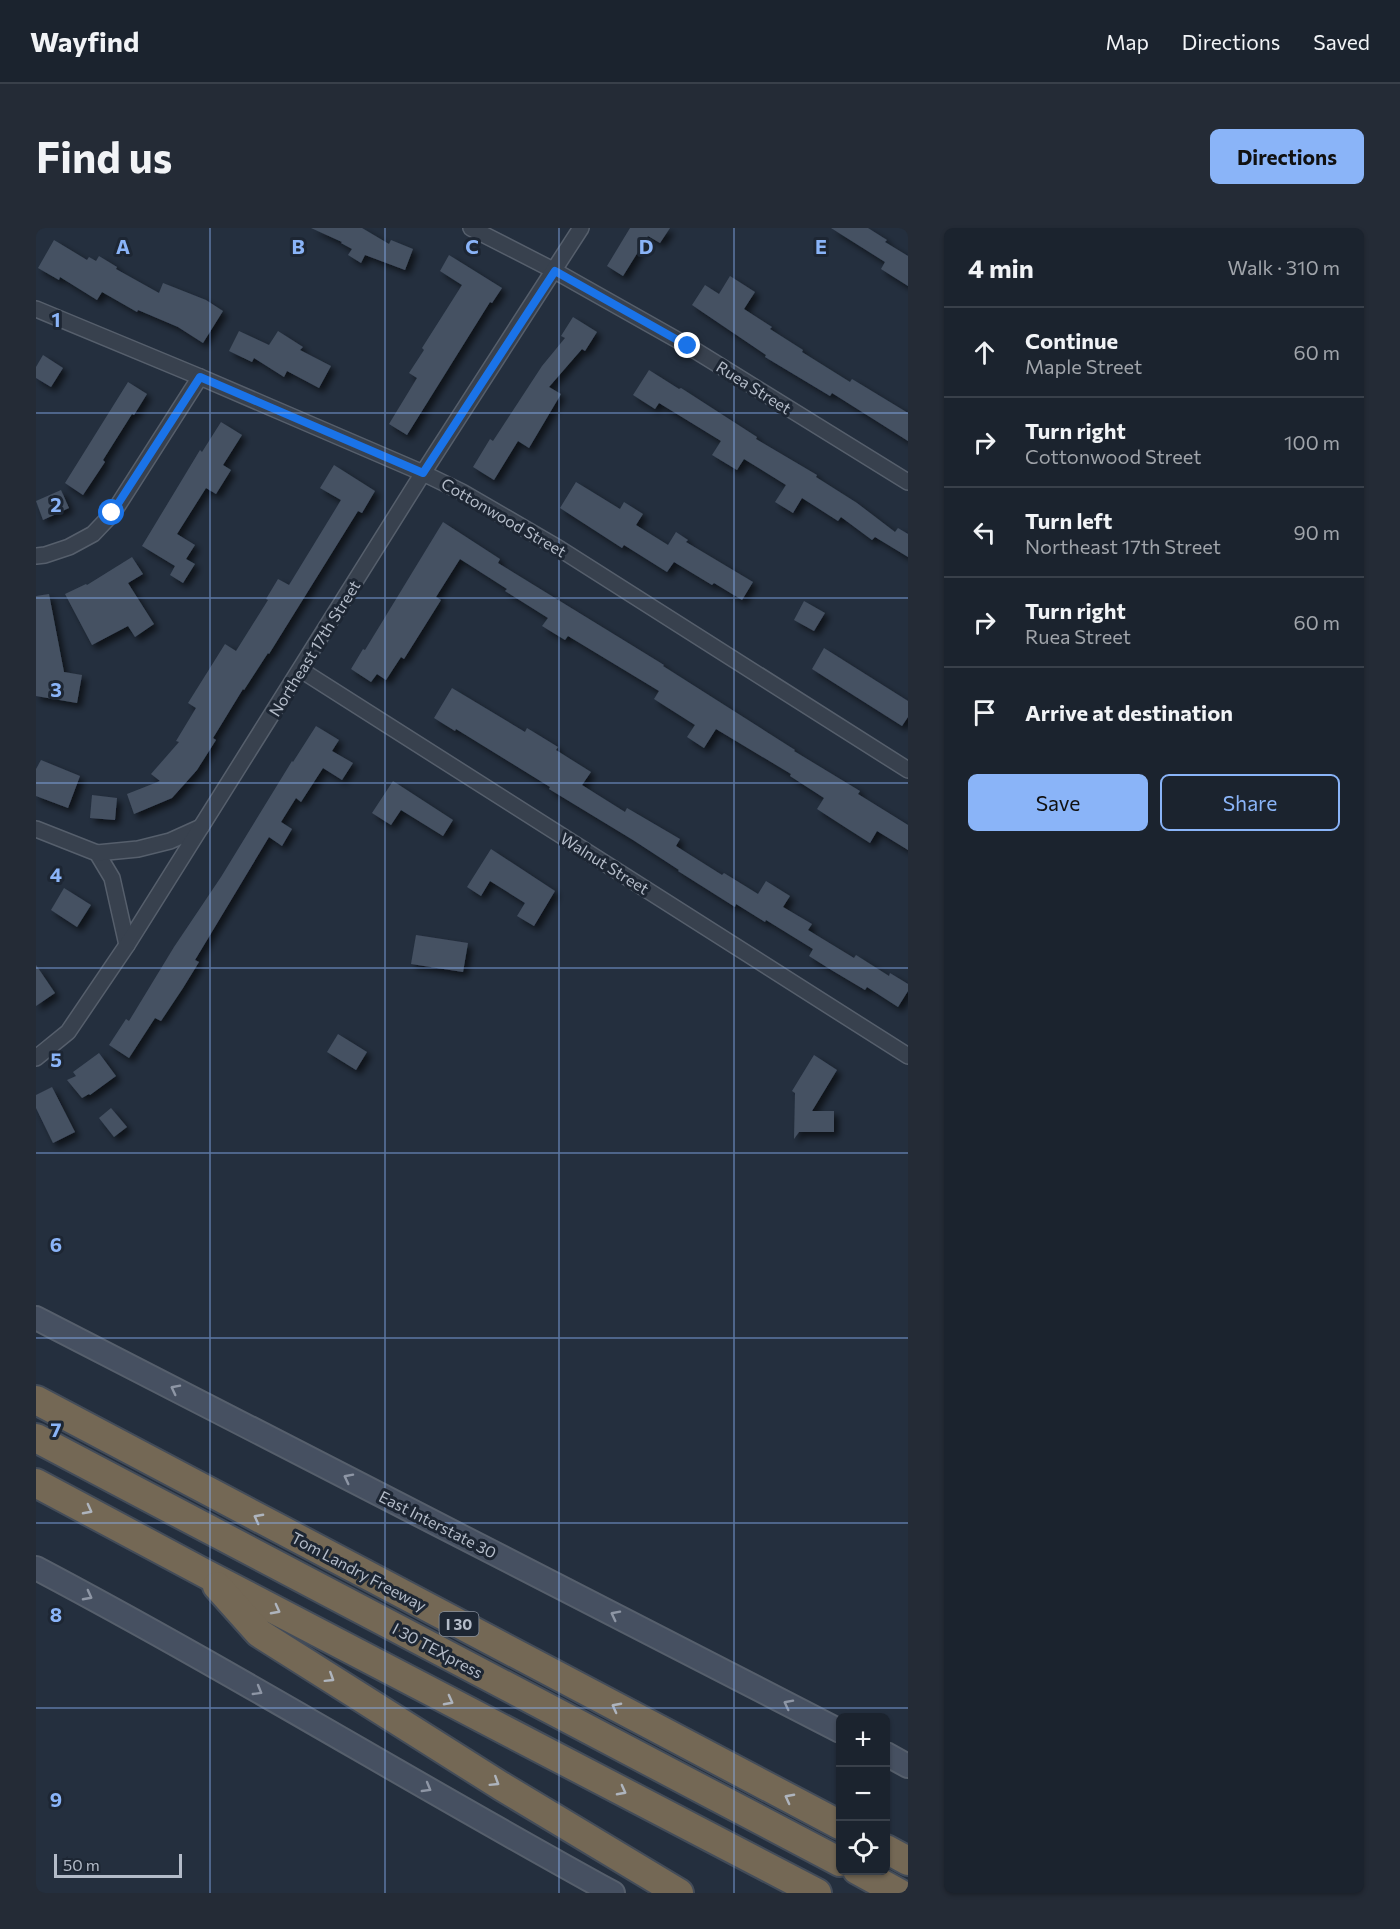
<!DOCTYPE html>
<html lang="en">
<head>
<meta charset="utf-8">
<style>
  body { margin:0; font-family:Commissioner,sans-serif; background:#242b36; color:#f1f3f6 }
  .controls { position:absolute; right:18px; bottom:18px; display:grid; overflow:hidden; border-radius:9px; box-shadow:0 2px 4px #0004 }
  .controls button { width:54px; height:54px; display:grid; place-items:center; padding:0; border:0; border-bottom:2px solid #39404a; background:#1b232e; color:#f1f3f6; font:30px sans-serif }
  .scale { position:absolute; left:18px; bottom:15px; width:128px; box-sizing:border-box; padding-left:6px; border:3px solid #b4bcc9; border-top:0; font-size:16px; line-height:21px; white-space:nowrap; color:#b4bcc9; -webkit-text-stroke:4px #1d2633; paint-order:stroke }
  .stop { position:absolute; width:18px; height:18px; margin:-14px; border:4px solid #1a73e8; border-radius:50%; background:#fff }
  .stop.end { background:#1a73e8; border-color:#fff; box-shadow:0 2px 6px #0008 }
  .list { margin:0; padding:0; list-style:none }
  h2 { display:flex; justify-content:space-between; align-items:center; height:78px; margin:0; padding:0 24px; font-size:26px }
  h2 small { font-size:20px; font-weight:400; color:#a0a4aa }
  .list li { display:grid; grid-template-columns:39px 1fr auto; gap:18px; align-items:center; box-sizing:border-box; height:90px; padding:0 24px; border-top:2px solid #39404a }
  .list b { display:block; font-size:22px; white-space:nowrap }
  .list p { margin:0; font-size:20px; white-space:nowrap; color:#a0a4aa }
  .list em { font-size:20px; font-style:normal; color:#a0a4aa }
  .actions { display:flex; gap:12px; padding:18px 24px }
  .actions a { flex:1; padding:14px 0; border:2px solid #8ab4f8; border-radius:9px; text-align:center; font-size:21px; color:#8ab4f8 }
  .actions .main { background:#8ab4f8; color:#111 }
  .icon { flex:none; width:33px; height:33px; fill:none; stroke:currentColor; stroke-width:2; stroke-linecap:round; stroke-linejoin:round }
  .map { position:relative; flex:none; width:872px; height:1665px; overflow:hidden; border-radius:9px }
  header { display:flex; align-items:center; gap:36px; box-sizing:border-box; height:84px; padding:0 30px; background:#1b232e; border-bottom:2px solid #39404a }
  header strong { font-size:28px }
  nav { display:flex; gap:33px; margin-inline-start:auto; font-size:21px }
  .intro { display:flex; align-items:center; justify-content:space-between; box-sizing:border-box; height:144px; padding:0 36px }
  h1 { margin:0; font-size:42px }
  .button { padding:15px 27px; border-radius:9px; background:#8ab4f8; color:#111; font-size:21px; font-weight:700 }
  main { display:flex; gap:36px; padding:0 36px }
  aside { flex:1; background:#1b232e; border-radius:9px; box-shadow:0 2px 4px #0004 }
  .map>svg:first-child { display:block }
  .building { fill:#455162; filter:url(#shadow) }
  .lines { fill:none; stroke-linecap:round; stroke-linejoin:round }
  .minor-casing { stroke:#565f6c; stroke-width:18 }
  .secondary-casing { stroke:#565f6c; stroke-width:26 }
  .motorway-casing { stroke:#434c59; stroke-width:32 }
  .minor { stroke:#38414e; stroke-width:15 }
  .secondary { stroke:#465061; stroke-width:22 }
  .motorway { stroke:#746855; stroke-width:28 }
  .oneway { stroke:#8e96a5 }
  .oneway2 { stroke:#aeb4bd }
  .route { stroke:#1a73e8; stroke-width:8 }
  .grid { fill:none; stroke:#8ab4f8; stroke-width:1.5; stroke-opacity:0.55 }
  .labels { text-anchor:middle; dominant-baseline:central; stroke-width:6; stroke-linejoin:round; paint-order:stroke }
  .shield { fill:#1d2633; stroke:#878f9c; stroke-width:1.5 }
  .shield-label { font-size:15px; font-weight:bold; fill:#b4bcc9 }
  .street-label { font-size:16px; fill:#b4bcc9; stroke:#1d2633 }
  .grid-label { font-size:20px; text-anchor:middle; font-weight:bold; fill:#8ab4f8; stroke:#1d2633; stroke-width:6; stroke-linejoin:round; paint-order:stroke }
</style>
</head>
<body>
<header>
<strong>Wayfind</strong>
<nav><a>Map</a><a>Directions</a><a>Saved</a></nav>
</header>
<div class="intro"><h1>Find us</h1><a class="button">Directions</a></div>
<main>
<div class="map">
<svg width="872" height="1665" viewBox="0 0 872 1665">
  <defs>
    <filter id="shadow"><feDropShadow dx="4.5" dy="4.5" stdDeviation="3" flood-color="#0009"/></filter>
  </defs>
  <rect width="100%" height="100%" fill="#242f3e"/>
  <g class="building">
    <path d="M275 0H326L353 16 355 12 377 21 369 42 329 27 325 35 312 27 316 21 305 15 306 14Z"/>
    <path d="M594 0H634L624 15 612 8 587 48 571 38Z"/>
    <path d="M795 0H832L851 12 849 14 872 28V58L845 41 849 34Z"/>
    <path d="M18 12 51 32 53 29 60 33 63 28 81 39 80 41 123 65 127 55 170 72 187 83 167 115 142 99 102 82 101 84 66 64 61 72 24 49 23 52 2 40Z"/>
    <path d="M413 27 466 60 456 75 454 74 371 207 353 196 381 150 373 145 388 122 386 120 426 57 404 43Z"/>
    <path d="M694 48 719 64 708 81 736 99 734 101 767 122 766 124 814 154 816 151 872 185V213L796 165 794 168 729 129 730 127 656 77 669 57 683 66Z"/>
    <path d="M537 89 561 104 549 123 546 121 513 159 525 166 493 220 482 213 458 252 437 239 454 211 457 213 506 138 529 110 525 108Z"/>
    <path d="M203 103 233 117 242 103 267 119 264 122 295 138 283 160 251 143 248 149 218 130 216 134 193 123Z"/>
    <path d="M7 127 27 140 15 159 0 150V139Z"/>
    <path d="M613 142 643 161 645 160 721 209 720 211 781 247 780 249 821 275 859 304 862 300 872 306V329L839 309 836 312 805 289 802 293 766 270 757 285 739 274 750 257 708 231 701 242 676 227 685 213 623 175 619 181 597 167Z"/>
    <path d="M92 154 111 166 98 187 96 186 67 232 69 234 47 267 29 255Z"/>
    <path d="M185 194 206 207 187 237 195 242 180 266 170 260 141 306 159 317 150 331 159 336 147 355 134 347 139 338 106 318 164 222 166 224Z"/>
    <path d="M298 237 339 263 326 285 322 283 233 426 232 425 208 462 207 461 177 510 180 512 161 542 136 570 98 586 91 566 124 553 115 546 143 514 140 513 160 480 152 475 189 416 200 423 232 372 230 371 242 351 253 357 305 272 284 260Z"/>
    <path d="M540 254 584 281 588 274 607 286 600 297 632 317 640 304 652 312 650 314 717 354 706 372 678 355 676 357 638 334 631 344 588 317 586 320 524 280Z"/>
    <path d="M25 262 33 280 7 292 0 273Z"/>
    <path d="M407 294 464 331 462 335 628 437 627 438 759 522 758 523 824 563 822 566 872 597V622L841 603 834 615 812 601 781 581 788 570 754 548 755 546 680 501 668 520 651 509 659 497 618 471 623 463 532 408 529 412 506 398 512 390 469 363 471 361 424 331 400 369 405 372 368 431 365 429 350 452 341 446 335 454 315 441 327 421 329 422Z"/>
    <path d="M96 329 107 346 92 355 118 396 99 409 92 398 56 417 29 366 50 356 51 357Z"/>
    <path d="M13 366 28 444 46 447 41 475 0 468V368Z"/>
    <path d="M768 373 789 385 778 403 758 392Z"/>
    <path d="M788 420 872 473V489L866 498 776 441Z"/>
    <path d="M416 460 489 504 491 500 522 519 520 522 555 544 546 557 589 584 591 580 644 611 640 618 686 647 688 645 722 666 730 653 754 668 747 679 776 696 772 702 818 730 820 727 853 748 854 745 872 756V763L862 779 831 759 829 762 797 743 773 728 777 721 730 692 729 694 700 676 699 679 642 643 643 642 597 612 513 561 514 559 420 501 419 503 398 490Z"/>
    <path d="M280 498 303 512 296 523 317 535 306 552 287 540 265 574 260 570 245 594 256 601 246 618 233 609 159 732 163 734 147 760 125 793 119 790 93 830 73 817 90 791 93 793 138 719 185 649 256 533 257 534Z"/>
    <path d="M5 532 44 548 32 580 0 568V541Z"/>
    <path d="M357 553 417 592 407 608 365 582 355 597 336 585Z"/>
    <path d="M56 567 81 570 79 592 54 590Z"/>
    <path d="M455 621 519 663 498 698 481 688 489 675 454 653 445 668 431 659Z"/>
    <path d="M28 660 55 677 41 699 15 682Z"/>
    <path d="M380 707 432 715 427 744 375 736Z"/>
    <path d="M0 737 19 765 0 778Z"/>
    <path d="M302 806 331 824 320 842 291 824Z"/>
    <path d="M63 825 80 848 54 867 53 866 46 870 31 852 40 848 37 844Z"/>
    <path d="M778 827 801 842 776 883H798V904H763L758 911 759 865 756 863Z"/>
    <path d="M16 859 39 904 17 915 0 880V867Z"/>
    <path d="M75 880 91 899 78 909 63 890Z"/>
  </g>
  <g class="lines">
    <g class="minor-casing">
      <g id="minor">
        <path d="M435 0 519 43 652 118 872 254"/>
        <path d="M0 81 164 149 387 245 426 264 524 321 872 542"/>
        <path d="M0 328 9 327 33 319 57 306 77 285 164 149"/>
        <path d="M265 442 872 828"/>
        <path d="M0 601 61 625 76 650 91 717"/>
        <path d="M61 625 102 621 134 613 165 599"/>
        <path d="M0 830 32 804 91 717 387 245 545 0"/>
      </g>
    </g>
    <g class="secondary-casing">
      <g id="secondary">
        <path d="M0 1090 804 1503"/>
        <path d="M0 1340C195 1443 383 1559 577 1665"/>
        <path d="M850 1526 872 1538"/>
      </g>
    </g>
    <g class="motorway-casing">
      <g id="motorway">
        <path d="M0 1172 804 1597"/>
        <path d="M0 1210 804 1634"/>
        <path d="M0 1255 170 1346 781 1665"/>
        <path d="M181 1358 223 1405 465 1558 643 1665"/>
        <path d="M850 1621 872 1633"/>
        <path d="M821 1642 863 1665"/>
      </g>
    </g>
    <use href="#minor" class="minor"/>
    <use href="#secondary" class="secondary"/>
    <use href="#motorway" class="motorway"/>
  </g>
  <defs><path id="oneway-chevron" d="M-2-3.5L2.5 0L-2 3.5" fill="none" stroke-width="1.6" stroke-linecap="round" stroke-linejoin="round" transform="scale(1.5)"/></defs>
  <g class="oneway">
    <use href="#oneway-chevron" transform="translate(139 1161) rotate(-153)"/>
    <use href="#oneway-chevron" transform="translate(312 1250) rotate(-153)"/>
    <use href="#oneway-chevron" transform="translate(52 1368) rotate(28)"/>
    <use href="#oneway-chevron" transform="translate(579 1387) rotate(-153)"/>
    <use href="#oneway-chevron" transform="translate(222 1463) rotate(30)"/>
    <use href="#oneway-chevron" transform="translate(752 1476) rotate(-153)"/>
    <use href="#oneway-chevron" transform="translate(391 1560) rotate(30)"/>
  </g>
  <g class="oneway2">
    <use href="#oneway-chevron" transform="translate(52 1282) rotate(28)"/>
    <use href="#oneway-chevron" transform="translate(222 1290) rotate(-152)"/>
    <use href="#oneway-chevron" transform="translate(240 1382) rotate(28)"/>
    <use href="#oneway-chevron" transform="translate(294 1450) rotate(32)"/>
    <use href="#oneway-chevron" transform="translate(413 1473) rotate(28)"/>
    <use href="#oneway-chevron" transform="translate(580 1479) rotate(-152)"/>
    <use href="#oneway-chevron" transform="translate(459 1554) rotate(32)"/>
    <use href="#oneway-chevron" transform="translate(586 1563) rotate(28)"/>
    <use href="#oneway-chevron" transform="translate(753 1570) rotate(-152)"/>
  </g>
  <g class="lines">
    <path class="route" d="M76 285 164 149 387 245 519 43 652 118"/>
  </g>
  <path class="grid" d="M174 0V1665M349 0V1665M523 0V1665M698 0V1665M0 185H872M0 370H872M0 555H872M0 740H872M0 925H872M0 1110H872M0 1295H872M0 1480H872"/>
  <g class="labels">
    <rect class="shield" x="403.5" y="1384" width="39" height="24" rx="4.5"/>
    <g class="shield-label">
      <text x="423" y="1396">I 30</text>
    </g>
    <g class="street-label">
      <text transform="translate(718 159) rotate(32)">Ruea Street</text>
      <text transform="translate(468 289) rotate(30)">Cottonwood Street</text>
      <text transform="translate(278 420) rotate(-58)">Northeast 17th Street</text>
      <text transform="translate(569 635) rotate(32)">Walnut Street</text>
      <text transform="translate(402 1296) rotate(27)">East Interstate 30</text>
      <text transform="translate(323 1343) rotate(28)">Tom Landry Freeway</text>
      <text transform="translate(402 1422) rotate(28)">I 30 TEXpress</text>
    </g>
  </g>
  <g class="grid-label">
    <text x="87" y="26">A</text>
    <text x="262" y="26">B</text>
    <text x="436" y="26">C</text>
    <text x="610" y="26">D</text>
    <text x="785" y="26">E</text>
    <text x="20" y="99">1</text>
    <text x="20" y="284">2</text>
    <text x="20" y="469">3</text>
    <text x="20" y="654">4</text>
    <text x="20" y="839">5</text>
    <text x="20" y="1024">6</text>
    <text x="20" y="1209">7</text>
    <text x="20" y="1394">8</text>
    <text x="20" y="1579">9</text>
  </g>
</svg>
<div class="controls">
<button>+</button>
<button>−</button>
<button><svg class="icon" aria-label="locate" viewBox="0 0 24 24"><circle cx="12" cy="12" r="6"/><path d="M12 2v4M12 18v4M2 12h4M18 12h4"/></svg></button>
</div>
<div class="scale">50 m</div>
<div class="stop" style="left:76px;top:285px"></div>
<div class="stop end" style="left:652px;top:118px"></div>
</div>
<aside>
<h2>4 min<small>Walk · 310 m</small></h2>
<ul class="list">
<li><svg class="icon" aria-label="ahead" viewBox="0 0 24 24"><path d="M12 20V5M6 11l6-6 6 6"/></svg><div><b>Continue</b><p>Maple Street</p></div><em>60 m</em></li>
<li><svg class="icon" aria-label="right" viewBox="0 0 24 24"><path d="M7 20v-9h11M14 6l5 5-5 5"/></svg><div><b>Turn right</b><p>Cottonwood Street</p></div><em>100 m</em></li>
<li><svg class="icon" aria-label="left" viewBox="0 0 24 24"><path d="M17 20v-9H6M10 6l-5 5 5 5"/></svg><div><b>Turn left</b><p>Northeast 17th Street</p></div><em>90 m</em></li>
<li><svg class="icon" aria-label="right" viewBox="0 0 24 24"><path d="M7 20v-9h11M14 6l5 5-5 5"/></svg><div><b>Turn right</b><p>Ruea Street</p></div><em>60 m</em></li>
<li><svg class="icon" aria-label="arrive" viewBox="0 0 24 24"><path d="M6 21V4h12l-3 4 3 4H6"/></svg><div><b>Arrive at destination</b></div></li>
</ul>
<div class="actions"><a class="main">Save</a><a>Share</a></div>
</aside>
</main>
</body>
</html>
